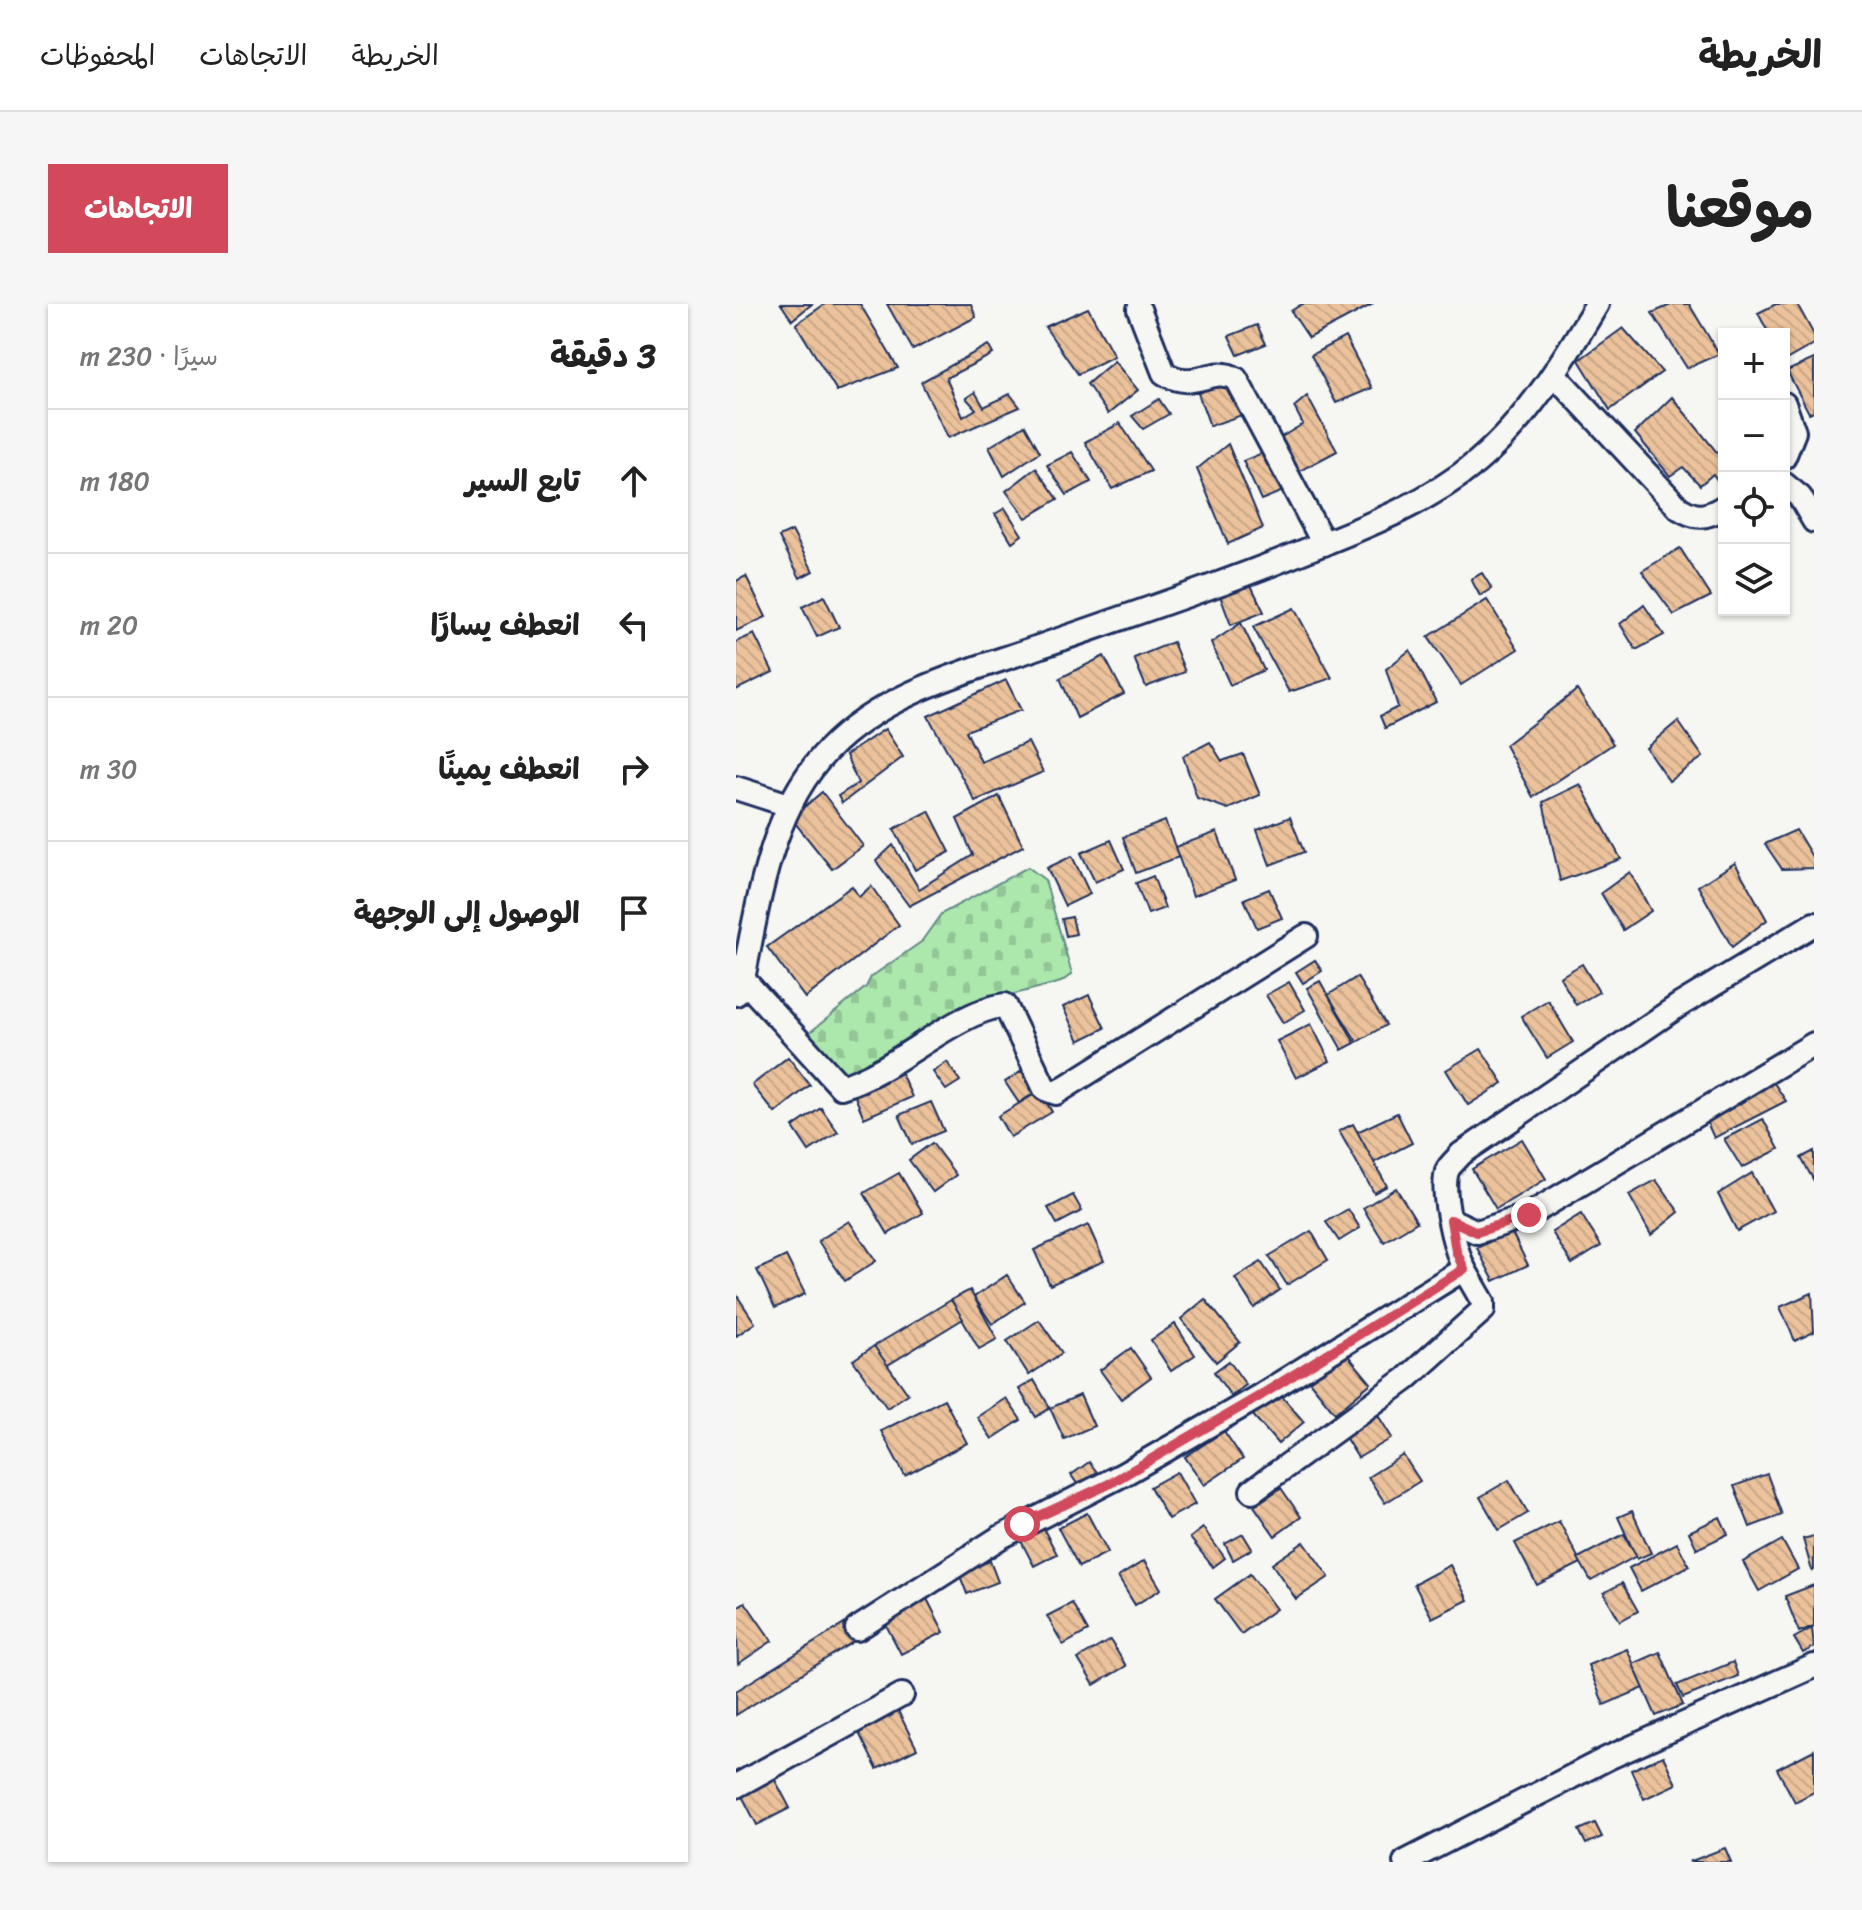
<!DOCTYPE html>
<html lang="ar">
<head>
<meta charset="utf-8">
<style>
  body { margin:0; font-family:Sriracha,"Playpen Sans Arabic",sans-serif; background:#f6f6f6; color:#222; direction:rtl }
  .controls { position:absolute; right:24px; top:24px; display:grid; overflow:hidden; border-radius:0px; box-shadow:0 2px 6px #0004 }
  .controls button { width:72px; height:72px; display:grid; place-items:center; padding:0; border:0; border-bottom:2px solid #e0e0e0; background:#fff; color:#222; font:40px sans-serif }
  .stop { position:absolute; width:24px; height:24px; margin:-18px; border:6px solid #d1495b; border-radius:50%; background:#fff }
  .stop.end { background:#d1495b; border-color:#fff; box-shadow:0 2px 8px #0008 }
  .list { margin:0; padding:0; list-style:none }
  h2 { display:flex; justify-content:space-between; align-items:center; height:104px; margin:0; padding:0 32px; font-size:34px }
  h2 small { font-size:26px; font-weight:400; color:#767676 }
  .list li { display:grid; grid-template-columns:52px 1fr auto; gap:24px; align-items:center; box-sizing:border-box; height:144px; padding:0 32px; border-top:2px solid #e0e0e0 }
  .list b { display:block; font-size:30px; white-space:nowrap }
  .list em { font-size:26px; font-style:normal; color:#767676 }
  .icon { flex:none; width:44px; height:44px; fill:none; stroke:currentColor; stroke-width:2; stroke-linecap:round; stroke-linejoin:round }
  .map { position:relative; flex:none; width:1078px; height:1558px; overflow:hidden; direction:ltr; border-radius:0px }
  header { display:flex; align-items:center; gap:48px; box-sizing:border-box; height:112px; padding:0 40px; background:#fff; border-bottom:2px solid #e0e0e0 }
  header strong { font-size:38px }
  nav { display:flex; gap:44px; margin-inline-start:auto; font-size:28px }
  .intro { display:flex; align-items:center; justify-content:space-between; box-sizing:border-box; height:192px; padding:0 48px }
  h1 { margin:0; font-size:56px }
  .button { padding:20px 36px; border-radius:0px; background:#d1495b; color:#fff; font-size:28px; font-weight:700 }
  main { display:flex; gap:48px; padding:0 48px }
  aside { flex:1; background:#fff; border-radius:0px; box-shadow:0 2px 6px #0004 }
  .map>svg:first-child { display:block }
  .cemetery { fill:url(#cemetery-stones); stroke:#648b85; stroke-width:2 }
  .building { fill:url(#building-back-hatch); stroke:#1b2f5e; stroke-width:2 }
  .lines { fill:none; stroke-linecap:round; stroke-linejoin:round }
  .minor-casing { stroke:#1b2f5e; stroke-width:28 }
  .minor { stroke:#f6f6f2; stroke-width:22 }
  .route { stroke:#d1495b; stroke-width:10 }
</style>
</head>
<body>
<header>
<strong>الخريطة</strong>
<nav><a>الخريطة</a><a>الاتجاهات</a><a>المحفوظات</a></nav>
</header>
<div class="intro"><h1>موقعنا</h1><a class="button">الاتجاهات</a></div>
<main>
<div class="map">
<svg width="1078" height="1558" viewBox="0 0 1078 1558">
  <defs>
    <pattern id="cemetery-stones" width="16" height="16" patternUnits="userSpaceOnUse" patternTransform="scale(2)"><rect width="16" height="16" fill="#ace7ac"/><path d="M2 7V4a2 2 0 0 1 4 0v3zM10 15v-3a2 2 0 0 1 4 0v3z" fill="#93c696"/></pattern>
    <pattern id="building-back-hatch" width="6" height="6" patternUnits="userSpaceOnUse" patternTransform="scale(2)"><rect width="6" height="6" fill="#ebc29b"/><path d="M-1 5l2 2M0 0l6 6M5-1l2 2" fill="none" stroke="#c9a788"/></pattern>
  </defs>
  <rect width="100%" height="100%" fill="#f6f6f2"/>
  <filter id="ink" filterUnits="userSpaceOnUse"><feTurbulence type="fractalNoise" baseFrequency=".0125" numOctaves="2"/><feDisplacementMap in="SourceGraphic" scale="16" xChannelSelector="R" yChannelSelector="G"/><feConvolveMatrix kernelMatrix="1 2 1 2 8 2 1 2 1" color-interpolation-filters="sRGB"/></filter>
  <g filter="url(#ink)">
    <path class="cemetery" d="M292 563 309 576 336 670 325 678 263 694 110 776 72 730 130 683 135 673 185 638 205 610Z"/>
    <g class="building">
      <path d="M45 0H76L56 16Z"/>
      <path d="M89 0H124L162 64 101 87 60 20Z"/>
      <path d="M151 0H235L240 13 177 46Z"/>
      <path d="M566 0H637L573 34 555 7Z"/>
      <path d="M937 0H953L983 50 951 64 916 9Z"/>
      <path d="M1040 0H1061L1078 31V40L1048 57V30H1033L1022 9Z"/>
      <path d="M352 4 378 52 342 70 309 23Z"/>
      <path d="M521 21 530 40 502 51 493 32Z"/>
      <path d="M887 24 926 68 874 106 843 56Z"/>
      <path d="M609 33 636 84 600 99 575 51Z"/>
      <path d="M252 41 257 50 210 74 227 113 240 105 230 94 239 88 248 103 274 90 284 103 212 134 185 78Z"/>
      <path d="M1078 55V107L1073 109 1051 67Z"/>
      <path d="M378 57 402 86 372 110 351 80Z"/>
      <path d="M494 78 506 111 474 122 462 89Z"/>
      <path d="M571 92 601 147 560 169 542 135 567 120 558 103Z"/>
      <path d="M936 93 988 157V186L977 170 964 181 947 163 934 172 899 129Z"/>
      <path d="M423 95 433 110 407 125 396 112Z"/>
      <path d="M384 119 415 167 376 185 349 138Z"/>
      <path d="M289 121 304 148 268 172 253 143Z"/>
      <path d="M492 140 527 224 492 240 461 165Z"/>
      <path d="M531 147 552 185 525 196 507 157Z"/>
      <path d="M336 148 355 178 331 191 311 161Z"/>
      <path d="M300 164 322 195 290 214 270 187Z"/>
      <path d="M269 204 286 231 276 238 259 210Z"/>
      <path d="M56 227 77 267 64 274 43 233Z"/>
      <path d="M944 244 975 292 938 311 906 267Z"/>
      <path d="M746 269 756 285 744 292 735 275Z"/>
      <path d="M10 272 30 313 0 327V277Z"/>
      <path d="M513 277 528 308 495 321 483 289Z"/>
      <path d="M88 292 103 323 81 333 66 303Z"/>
      <path d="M751 296 782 345 725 381 692 333Z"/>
      <path d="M908 301 928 331 900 346 884 320Z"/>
      <path d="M558 304 596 374 553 388 517 323Z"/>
      <path d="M505 319 528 366 494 381 475 339Z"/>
      <path d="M18 330 37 368 0 386V338Z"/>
      <path d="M437 338 449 368 410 383 398 354Z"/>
      <path d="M674 346 700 398 649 424 644 412 662 403 650 365Z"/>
      <path d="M368 352 388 390 341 414 324 374Z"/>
      <path d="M270 376 285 406 230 427 245 458 292 438 307 468 239 497 192 412Z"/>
      <path d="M841 386 877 440 797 493 769 441Z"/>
      <path d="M942 417 967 453 933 477 910 444Z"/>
      <path d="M149 425 167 453 106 499 102 492 122 479 110 451Z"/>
      <path d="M474 438 486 457 507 450 524 491 492 505 461 494 447 452Z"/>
      <path d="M844 480 885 555 824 577 807 498Z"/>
      <path d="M86 488 127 542 96 565 55 514Z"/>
      <path d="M263 492 287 542 173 602 140 557 157 541 183 585 237 551 221 515Z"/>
      <path d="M193 507 214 548 179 566 158 525Z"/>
      <path d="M554 513 568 548 534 561 521 526Z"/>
      <path d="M429 517 443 553 400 569 387 533Z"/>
      <path d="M1060 526 1078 556V564L1046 565 1029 540Z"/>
      <path d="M481 528 499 576 457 592 439 543Z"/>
      <path d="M375 536 388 565 359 578 345 549Z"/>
      <path d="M336 552 354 590 329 602 311 564Z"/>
      <path d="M999 559 1031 616 996 643 962 582Z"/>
      <path d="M894 568 915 607 887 626 865 589Z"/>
      <path d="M417 572 429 604 412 610 400 579Z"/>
      <path d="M116 582 123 593 135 582 163 621 69 694 31 643Z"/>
      <path d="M533 585 546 614 521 624 508 595Z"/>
      <path d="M336 613 340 630 330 632 326 615Z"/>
      <path d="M579 656 586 667 567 679 560 668Z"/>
      <path d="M846 660 863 688 840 701 824 673Z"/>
      <path d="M621 673 650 721 621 738 592 691Z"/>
      <path d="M584 677 619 739 606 746 571 684Z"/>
      <path d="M553 678 569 706 547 719 530 691Z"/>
      <path d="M353 691 369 724 343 737 327 703Z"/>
      <path d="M812 696 837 738 811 754 785 712Z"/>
      <path d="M575 720 594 757 560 774 541 737Z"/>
      <path d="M745 745 767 779 732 801 710 766Z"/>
      <path d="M52 753 74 781 39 809 16 781Z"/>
      <path d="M211 758 224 777 210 786 197 768Z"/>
      <path d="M286 767 300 788 283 799 269 778Z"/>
      <path d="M165 769 176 793 128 814 118 790Z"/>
      <path d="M1036 776 1050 797 978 834 968 812Z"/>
      <path d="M304 787 316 808 274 833 262 812Z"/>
      <path d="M195 798 208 827 176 840 163 811Z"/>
      <path d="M85 804 102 828 73 847 57 823Z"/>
      <path d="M661 809 676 839 637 859 621 828Z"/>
      <path d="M1027 815 1043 845 1006 864 988 835Z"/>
      <path d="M617 820 651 882 638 889 603 827Z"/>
      <path d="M786 835 810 875 760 905 736 865Z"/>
      <path d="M196 839 220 871 197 888 173 856Z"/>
      <path d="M1078 847V877L1065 854Z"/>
      <path d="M163 869 187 909 152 930 128 889Z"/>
      <path d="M1016 869 1037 907 1001 927 982 890Z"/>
      <path d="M920 876 943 908 915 931 893 891Z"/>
      <path d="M660 884 681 918 648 938 627 904Z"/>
      <path d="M337 891 346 907 321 920 312 904Z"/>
      <path d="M612 905 624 924 603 937 590 918Z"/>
      <path d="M845 910 865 942 836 960 816 928Z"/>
      <path d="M113 917 140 957 109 977 82 937Z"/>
      <path d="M352 921 368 957 314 981 298 946Z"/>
      <path d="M575 927 592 956 551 981 533 952Z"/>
      <path d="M775 927 792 961 758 977 741 944Z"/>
      <path d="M50 952 69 990 39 1004 21 966Z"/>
      <path d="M525 958 544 986 518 1004 499 974Z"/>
      <path d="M271 971 289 998 256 1020 238 993Z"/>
      <path d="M234 986 261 1035 243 1045 215 996Z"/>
      <path d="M1076 989 1078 1028 1059 1037 1044 1003Z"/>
      <path d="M0 990 19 1019 0 1032Z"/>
      <path d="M469 995 504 1038 480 1058 445 1015Z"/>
      <path d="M215 996 227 1015 150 1062 138 1042Z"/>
      <path d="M303 1016 326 1049 293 1071 271 1037Z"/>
      <path d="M439 1020 459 1051 435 1067 415 1036Z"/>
      <path d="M138 1042 172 1090 151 1104 117 1056Z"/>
      <path d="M395 1044 415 1073 385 1095 364 1066Z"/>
      <path d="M609 1048 635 1079 599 1109 573 1077Z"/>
      <path d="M493 1057 510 1081 495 1092 478 1068Z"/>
      <path d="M298 1076 314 1104 300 1113 283 1085Z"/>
      <path d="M542 1088 568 1118 542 1140 516 1110Z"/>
      <path d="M344 1091 358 1122 328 1135 314 1104Z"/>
      <path d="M270 1094 285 1116 256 1135 241 1113Z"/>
      <path d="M208 1095 231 1139 169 1172 145 1127Z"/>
      <path d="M640 1108 656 1134 622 1154 606 1128Z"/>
      <path d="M488 1127 507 1155 468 1181 449 1153Z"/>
      <path d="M667 1151 684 1177 649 1199 632 1173Z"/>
      <path d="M353 1158 361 1168 342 1181 335 1171Z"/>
      <path d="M441 1168 459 1200 432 1215 414 1183Z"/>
      <path d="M1031 1170 1046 1211 1014 1223 998 1182Z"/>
      <path d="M773 1176 792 1209 763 1226 744 1193Z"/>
      <path d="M545 1184 565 1213 539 1232 518 1202Z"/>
      <path d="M896 1207 915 1249 901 1255 882 1213Z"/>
      <path d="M351 1209 372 1248 343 1263 322 1224Z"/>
      <path d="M984 1213 992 1230 961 1245 953 1228Z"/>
      <path d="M823 1217 845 1259 801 1281 779 1239Z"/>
      <path d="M307 1224 321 1250 298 1262 284 1235Z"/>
      <path d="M467 1224 489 1254 477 1263 454 1234Z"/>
      <path d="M507 1230 516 1245 497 1256 489 1240Z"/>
      <path d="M888 1230 900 1252 855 1277 842 1254Z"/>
      <path d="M1078 1232V1266L1076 1267 1067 1235Z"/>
      <path d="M1046 1236 1062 1265 1023 1287 1007 1258Z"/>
      <path d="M568 1238 593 1273 560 1295 536 1260Z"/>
      <path d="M941 1239 953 1262 905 1287 893 1264Z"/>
      <path d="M254 1257 262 1278 231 1290 223 1269Z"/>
      <path d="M408 1257 425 1285 399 1301 382 1273Z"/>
      <path d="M714 1261 732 1296 696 1314 678 1280Z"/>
      <path d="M514 1270 540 1305 505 1330 479 1295Z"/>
      <path d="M886 1279 902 1307 884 1317 868 1289Z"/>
      <path d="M1078 1281V1322L1063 1328 1049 1292Z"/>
      <path d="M191 1295 208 1328 165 1350 148 1317Z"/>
      <path d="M9 1298 36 1337 2 1360 0 1304Z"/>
      <path d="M336 1299 352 1327 327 1341 311 1312Z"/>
      <path d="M110 1319 120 1336 0 1411V1387Z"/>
      <path d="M1076 1324 1078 1343 1067 1349 1058 1334Z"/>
      <path d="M374 1336 390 1362 358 1381 342 1355Z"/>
      <path d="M891 1345 908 1384 868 1401 852 1361Z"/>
      <path d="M924 1348 947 1401 920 1412 897 1360Z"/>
      <path d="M997 1358 1002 1372 947 1394 941 1381Z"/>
      <path d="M161 1405 181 1445 141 1465 121 1425Z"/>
      <path d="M1078 1446V1488L1059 1498 1041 1465Z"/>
      <path d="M927 1452 940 1480 908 1495 895 1466Z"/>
      <path d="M38 1474 54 1504 21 1521 5 1490Z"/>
      <path d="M859 1519 866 1533 850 1540 843 1526Z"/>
      <path d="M989 1544 995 1558H953Z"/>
    </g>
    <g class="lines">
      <g class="minor-casing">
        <g id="minor">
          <path d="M403 5 428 69C460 89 475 60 500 75L588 240"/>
          <path d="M818 70 943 204C960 215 970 214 988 203"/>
          <path d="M1048 100 1058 128 1048 153"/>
          <path d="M1048 180 1064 193 1078 217"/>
          <path d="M0 484 53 501"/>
          <path d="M7 675 105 783C162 766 215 709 269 701L309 785 320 789 570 632"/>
          <path d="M0 690 7 675C23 597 34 506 92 446 144 392 222 370 291 347 388 313 486 281 581 242 637 220 694 197 741 158 792 115 827 57 861 0"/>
          <path d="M715 916 741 928 793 911 1078 740"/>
          <path d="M516 1187 670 1075 739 1013 747 1006V998L728 965"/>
          <path d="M121 1325 263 1234 388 1170 522 1093 728 965C719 945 703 884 712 865 715 860 721 855 725 850L942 702 1078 620"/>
          <path d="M0 1482 166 1391"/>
          <path d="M669 1558 872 1454 1078 1362"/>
        </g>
      </g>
      <use href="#minor" class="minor"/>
    </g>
  </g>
  <g class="lines" filter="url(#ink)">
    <path class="route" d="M286 1220 371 1181 522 1093 728 965 720 947 715 916 741 928 793 911"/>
  </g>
</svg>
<div class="controls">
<button>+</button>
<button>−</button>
<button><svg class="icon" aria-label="locate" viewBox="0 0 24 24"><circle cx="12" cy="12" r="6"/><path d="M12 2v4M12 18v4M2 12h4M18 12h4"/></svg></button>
<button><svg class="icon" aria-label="layers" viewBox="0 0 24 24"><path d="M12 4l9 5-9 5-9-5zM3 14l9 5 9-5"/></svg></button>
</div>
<div class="stop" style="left:286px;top:1220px"></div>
<div class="stop end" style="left:793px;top:911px"></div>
</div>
<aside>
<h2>3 دقيقة<small>سيرًا · 230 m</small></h2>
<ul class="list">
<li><svg class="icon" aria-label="ahead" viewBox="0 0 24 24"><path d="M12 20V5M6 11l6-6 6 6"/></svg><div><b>تابع السير</b></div><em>180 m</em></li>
<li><svg class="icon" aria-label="left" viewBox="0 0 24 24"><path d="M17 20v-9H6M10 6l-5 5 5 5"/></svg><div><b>انعطف يسارًا</b></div><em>20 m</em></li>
<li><svg class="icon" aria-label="right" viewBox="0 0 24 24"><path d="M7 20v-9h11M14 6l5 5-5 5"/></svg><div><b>انعطف يمينًا</b></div><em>30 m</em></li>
<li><svg class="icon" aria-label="arrive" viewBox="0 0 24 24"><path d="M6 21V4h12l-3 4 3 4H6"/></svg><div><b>الوصول إلى الوجهة</b></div></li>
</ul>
</aside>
</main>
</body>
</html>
